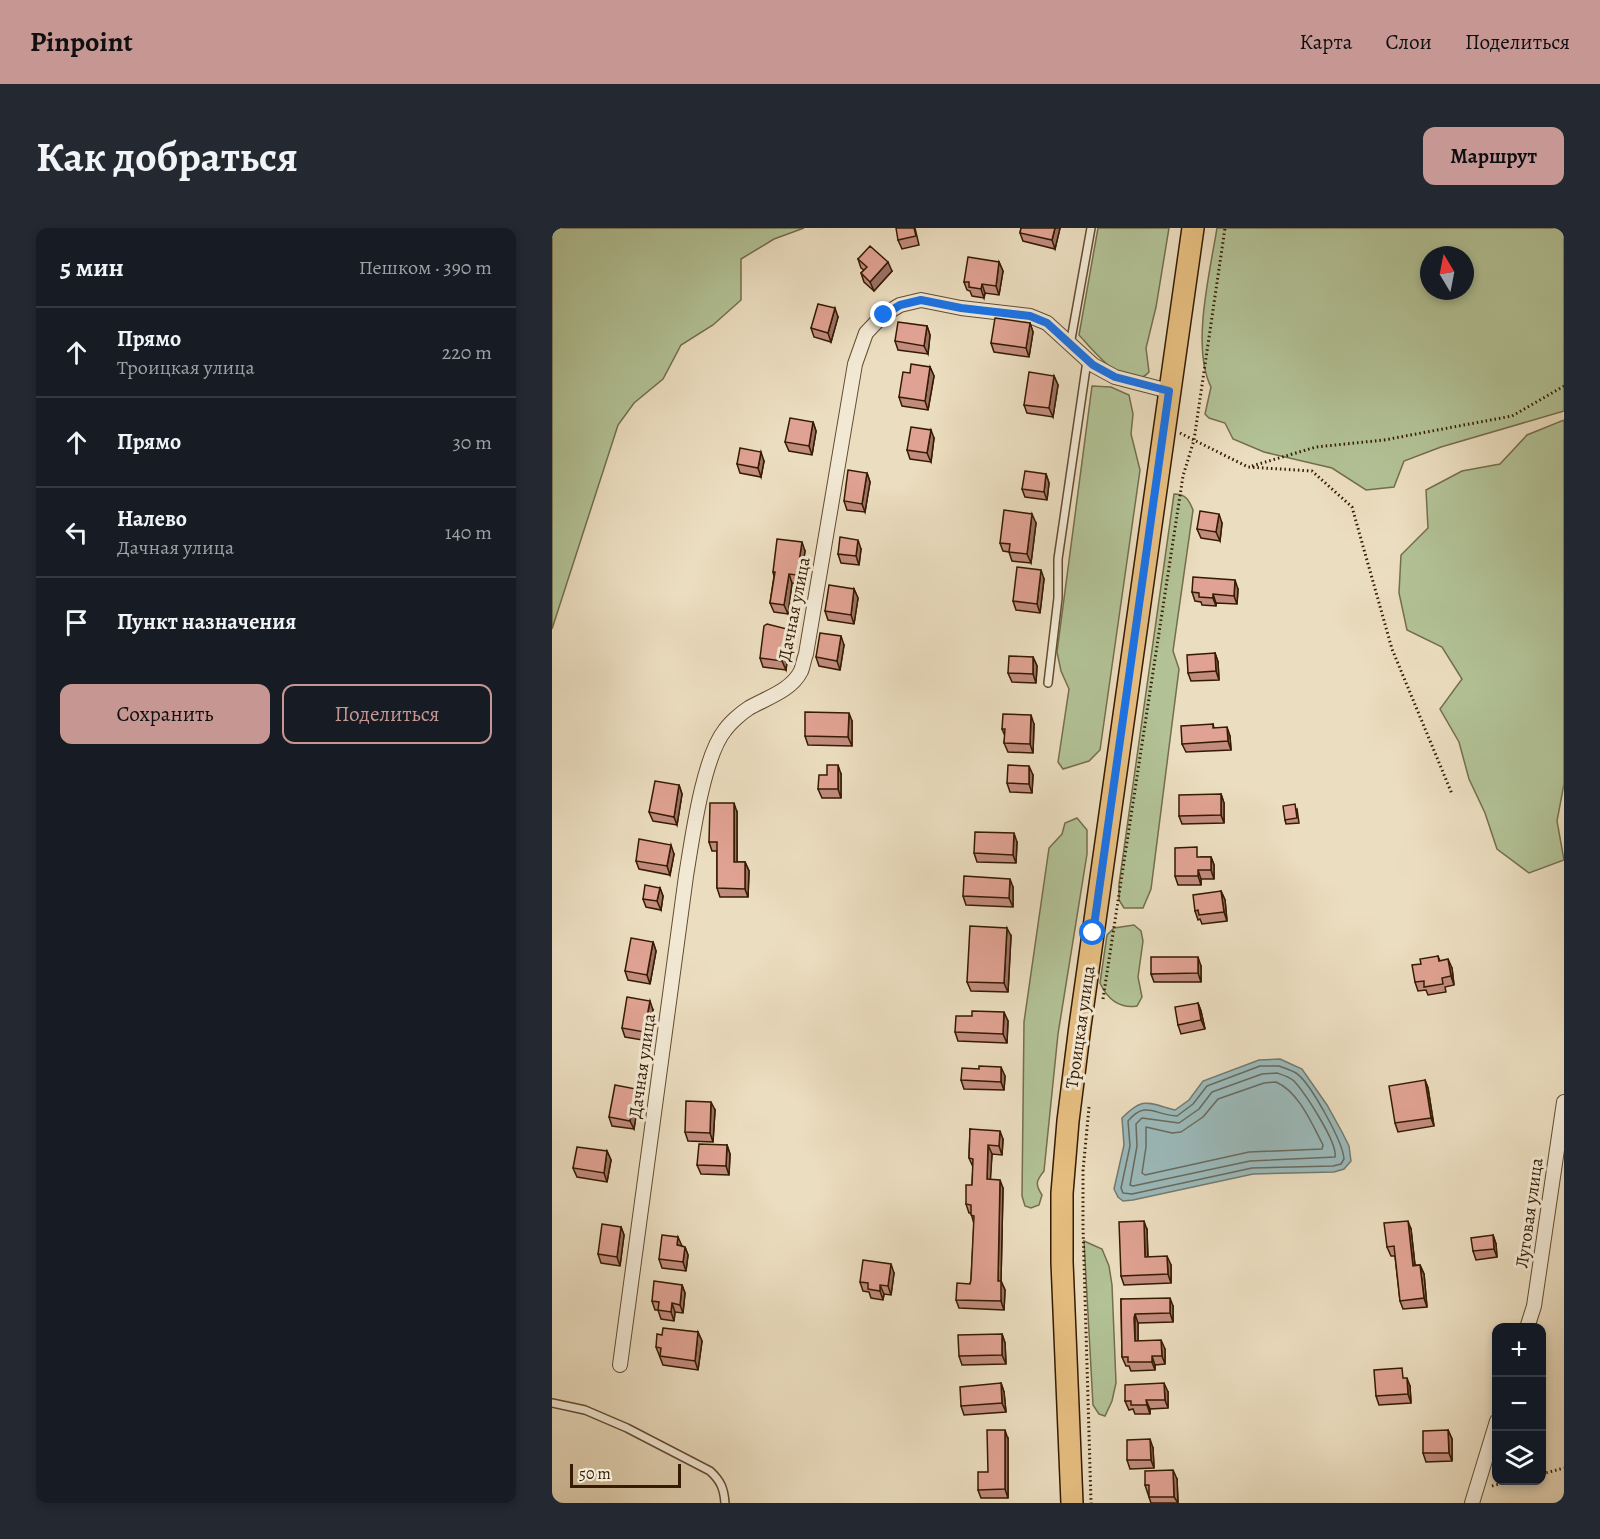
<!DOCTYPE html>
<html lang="ru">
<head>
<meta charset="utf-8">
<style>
  body { margin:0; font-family:Alegreya,serif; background:#242831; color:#f1f3f6 }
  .controls { position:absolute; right:18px; bottom:18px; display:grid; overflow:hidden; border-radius:12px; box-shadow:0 3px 9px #0003 }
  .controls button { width:54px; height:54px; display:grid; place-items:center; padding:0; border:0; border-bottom:2px solid #363941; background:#171b24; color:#f1f3f6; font:30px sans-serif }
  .compass { position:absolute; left:868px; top:18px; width:54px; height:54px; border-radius:50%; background:#171b24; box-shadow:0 3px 9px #0003; rotate:350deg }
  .scale { position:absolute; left:18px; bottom:15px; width:111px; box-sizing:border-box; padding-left:6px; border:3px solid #351b01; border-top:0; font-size:16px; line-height:21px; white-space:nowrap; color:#351b01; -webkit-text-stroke:4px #f2e9d5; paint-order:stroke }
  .stop { position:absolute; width:18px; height:18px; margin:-14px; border:4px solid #1a73e8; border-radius:50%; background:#fff }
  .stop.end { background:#1a73e8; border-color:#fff; box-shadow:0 2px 6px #0008 }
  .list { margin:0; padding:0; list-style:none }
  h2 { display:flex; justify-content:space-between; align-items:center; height:78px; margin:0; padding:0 24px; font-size:26px }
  h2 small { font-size:20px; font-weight:400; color:#9ea1a6 }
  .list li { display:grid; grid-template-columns:39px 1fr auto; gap:18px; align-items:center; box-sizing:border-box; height:90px; padding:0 24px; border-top:2px solid #363941 }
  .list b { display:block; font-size:22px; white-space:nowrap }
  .list p { margin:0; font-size:20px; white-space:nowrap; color:#9ea1a6 }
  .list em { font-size:20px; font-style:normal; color:#9ea1a6 }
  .actions { display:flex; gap:12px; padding:18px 24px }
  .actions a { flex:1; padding:14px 0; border:2px solid #c59692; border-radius:12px; text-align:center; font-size:21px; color:#c59692 }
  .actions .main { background:#c59692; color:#111 }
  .icon { flex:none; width:33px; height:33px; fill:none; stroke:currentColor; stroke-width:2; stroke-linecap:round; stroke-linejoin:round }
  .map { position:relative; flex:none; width:1012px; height:1275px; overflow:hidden; border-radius:12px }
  header { display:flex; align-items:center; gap:36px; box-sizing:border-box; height:84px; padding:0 30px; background:#c59692; color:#111 }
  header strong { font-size:28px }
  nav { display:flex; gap:33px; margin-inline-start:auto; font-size:21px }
  .intro { display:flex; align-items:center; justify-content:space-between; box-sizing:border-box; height:144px; padding:0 36px }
  h1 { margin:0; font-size:42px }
  .button { padding:15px 27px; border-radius:12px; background:#c59692; color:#111; font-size:21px; font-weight:700 }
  main { display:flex; gap:36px; padding:0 36px }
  aside { flex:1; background:#171b24; border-radius:12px; box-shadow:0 3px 9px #0003 }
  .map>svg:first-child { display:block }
  .green { fill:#b2c296; stroke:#746e4c; stroke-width:1.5; fill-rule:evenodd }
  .water { fill:#9bbabb; stroke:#727a71; stroke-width:1.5 }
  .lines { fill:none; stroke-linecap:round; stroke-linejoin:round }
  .shore { stroke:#686a5e; stroke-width:1.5 }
  .service-casing { stroke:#624c30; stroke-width:10 }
  .minor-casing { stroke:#624c30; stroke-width:16 }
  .primary-casing { stroke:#351b01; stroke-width:24 }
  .path { stroke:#351b01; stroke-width:3; stroke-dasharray:1.5 3; stroke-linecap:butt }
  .service { stroke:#f2e9d5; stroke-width:7 }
  .minor { stroke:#f2e9d5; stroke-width:14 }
  .primary { stroke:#e6be80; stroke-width:21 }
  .wall { fill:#c18b7e; stroke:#351b01; stroke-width:1.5 }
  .shaded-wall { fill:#9d7166; stroke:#351b01; stroke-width:1.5 }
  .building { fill:#e0a292; stroke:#351b01; stroke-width:1.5 }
  .route { stroke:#1a73e8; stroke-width:8 }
  .labels { text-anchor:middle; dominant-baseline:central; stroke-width:6; stroke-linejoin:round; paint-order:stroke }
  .street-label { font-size:18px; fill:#351b01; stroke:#f2e9d5 }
</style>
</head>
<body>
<header>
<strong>Pinpoint</strong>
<nav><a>Карта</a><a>Слои</a><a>Поделиться</a></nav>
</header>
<div class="intro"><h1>Как добраться</h1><a class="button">Маршрут</a></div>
<main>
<aside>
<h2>5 мин<small>Пешком · 390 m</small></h2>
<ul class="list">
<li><svg class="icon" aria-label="ahead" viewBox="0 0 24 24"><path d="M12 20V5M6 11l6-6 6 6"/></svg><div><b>Прямо</b><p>Троицкая улица</p></div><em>220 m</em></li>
<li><svg class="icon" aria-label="ahead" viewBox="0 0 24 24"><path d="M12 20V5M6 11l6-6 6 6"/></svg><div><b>Прямо</b></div><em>30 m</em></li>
<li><svg class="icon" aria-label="left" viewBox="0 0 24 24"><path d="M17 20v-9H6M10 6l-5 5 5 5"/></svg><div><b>Налево</b><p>Дачная улица</p></div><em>140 m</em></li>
<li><svg class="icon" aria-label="arrive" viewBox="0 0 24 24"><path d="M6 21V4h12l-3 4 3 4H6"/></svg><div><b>Пункт назначения</b></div></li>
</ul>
<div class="actions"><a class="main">Сохранить</a><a>Поделиться</a></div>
</aside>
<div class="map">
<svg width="1012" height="1275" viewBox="0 0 1012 1275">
  <rect width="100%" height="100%" fill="#ebddbf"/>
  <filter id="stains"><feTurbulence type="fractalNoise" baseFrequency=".00333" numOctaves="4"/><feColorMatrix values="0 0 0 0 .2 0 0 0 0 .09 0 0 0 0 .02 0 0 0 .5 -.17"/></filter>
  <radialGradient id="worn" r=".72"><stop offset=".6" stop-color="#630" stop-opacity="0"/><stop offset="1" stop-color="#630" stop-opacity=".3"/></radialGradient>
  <g class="green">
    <path d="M0 0H252L222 11 189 31V72L161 97 129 117 111 151 82 175 66 197 0 401Z"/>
    <path d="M546 0H617L604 79 594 120 597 144C576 168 540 121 527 107Z"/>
    <path d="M665 0H1012V183L889 219 852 233 842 259 814 262 780 240 712 224 681 211 673 195 657 190 653 186 659 159C639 119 658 44 665 0ZM877 27H913V63H877Z"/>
    <path d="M540 158 559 159 577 167 581 186 579 206 588 242 548 522 537 533 511 541 506 534 517 461 509 443 505 424Z"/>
    <path d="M1012 192V556L1005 593 1012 632 977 645 945 621 933 585 917 551 907 514 888 481 910 451 890 419 855 402 847 365 849 327 876 300 874 262 910 243 948 236 975 207Z"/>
    <path d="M622 266C634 266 637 272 641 282L621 423 627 441 599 661 591 680H572L567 672V656Z"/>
    <path d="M525 590 535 602V626L506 806 492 943C484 953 483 956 490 967L487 977 479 980 473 978 470 968 472 794 497 620 510 606 513 595Z"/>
    <path d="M582 697 589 703 591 713 586 749 590 769 585 778C568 781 555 771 548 755L555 707 562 700Z"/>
    <path d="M532 1013 550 1021 557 1038 560 1057 564 1155 560 1173 553 1188 547 1186 541 1177Z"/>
  </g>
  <path class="water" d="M728 831 750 841 775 877 790 904 797 918 799 933 792 941 782 944 701 946 581 972 571 973 566 969 562 961 572 917 570 890C592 868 595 875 623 882L637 872 651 853 707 832Z"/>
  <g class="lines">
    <g class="shore">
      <path d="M727 838C732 840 739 842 744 845 758 854 791 914 792 931L789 936 781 938 700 940 580 966 571 965 569 960 578 918 576 893C594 872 602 887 625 888L641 876 655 858 708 838Z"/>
      <path d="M725 845C731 847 738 849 742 853 753 865 786 915 783 929L698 933 581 958 578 957 585 918 584 896 590 890 627 895 647 881 660 864 710 846Z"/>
      <path d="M724 854C747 864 760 896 771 917L770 921 697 924 593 947 590 945 594 919V899L620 905 629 904 651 889 666 871 712 855Z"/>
    </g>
    <g class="service-casing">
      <g id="service">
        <path d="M518 117 539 0"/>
        <path d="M496 455 506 370V331L535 133"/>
        <path d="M0 1175 33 1182 75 1200 158 1243C169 1253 172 1261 173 1275"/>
      </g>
    </g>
    <g class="minor-casing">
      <g id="minor">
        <path d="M975 1100 982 1078 1012 874"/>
        <path d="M68 1137 134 648C140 612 151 529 173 502 178 495 189 485 197 480 214 470 239 463 249 443 251 438 252 431 254 426L303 136 314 105 331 87 348 77 369 72 409 80 478 88 495 95 541 137 563 149 617 163"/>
        <path d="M920 1275 945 1193"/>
      </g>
    </g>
    <g class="primary-casing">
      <path id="primary" d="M520 1275 510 1034V965L516 893 528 798 641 0"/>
    </g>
    <g class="path">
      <path d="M628 205 696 239 760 243 800 279 840 421 900 566"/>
      <path d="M700 238 764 219 832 212 960 188 1012 158"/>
      <path d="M551 771 631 248 642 212 673 0"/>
      <path d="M537 879 531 943V999L539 1275"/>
      <path d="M990 1246 1012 1240"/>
      <path d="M940 1258 962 1252"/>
    </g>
    <use href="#service" class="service"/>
    <use href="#minor" class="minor"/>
    <use href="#primary" class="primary"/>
  </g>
  <g class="wall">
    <path d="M363 0 367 17 350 21 346 12Z"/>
    <path d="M469 0H508L503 21 471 13 468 5Z"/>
    <path d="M306 31 340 43 322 63 312 54 309 45 312 42 309 40Z"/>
    <path d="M447 34 451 43 447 67 433 65 432 70 420 68 418 63 415 62 412 54Z"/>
    <path d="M286 89 279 114 262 109 259 100Z"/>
    <path d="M478 95 481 104 477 129 442 124 439 115Z"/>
    <path d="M375 98 378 107 376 126 346 122 343 113Z"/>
    <path d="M378 139 382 148 376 182 350 178 347 169 358 145Z"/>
    <path d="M502 148 506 157 501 189 475 185 472 177Z"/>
    <path d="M261 194 264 203 260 227 237 223 233 214Z"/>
    <path d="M382 210 379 234 358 231 355 222Z"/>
    <path d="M212 233 209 249 188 245 185 236Z"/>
    <path d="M315 245 318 254 313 284 295 282 292 273Z"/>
    <path d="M494 246 497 255 495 272 473 269 470 261Z"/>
    <path d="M484 295 479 335 460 333 457 324 451 323 448 315Z"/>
    <path d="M670 295 668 313 649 310 645 301Z"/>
    <path d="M309 321 307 337 289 335 286 326Z"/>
    <path d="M253 323 248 356 240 355 236 386 222 384 218 375 222 348 221 344Z"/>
    <path d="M492 351 488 385 464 382 461 373Z"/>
    <path d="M302 361 306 370 302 396 276 392 273 383Z"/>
    <path d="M686 361 685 376 664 375V378L650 377 649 374 643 373 640 364Z"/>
    <path d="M235 401 238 410 234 442 211 439 208 430Z"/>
    <path d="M292 417 288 442 267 438 264 429Z"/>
    <path d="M663 425 666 434 667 452 639 453 636 445Z"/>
    <path d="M481 429 485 438 484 455 460 454 456 445Z"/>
    <path d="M300 493V518L256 517 253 508Z"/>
    <path d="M482 496 481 525 456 524 452 515 453 508 450 501Z"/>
    <path d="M661 496 662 500 678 508 679 522 634 524 630 516Z"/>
    <path d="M289 546V570H270L266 561Z"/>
    <path d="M481 547 480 565 458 564 455 555Z"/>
    <path d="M127 557 130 566 125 597 101 593 97 584Z"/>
    <path d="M669 566 672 575V595L630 596 627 588Z"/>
    <path d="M745 581 747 595 734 596 733 592Z"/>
    <path d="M185 584V634H193L197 643 196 669H168L165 660V623H160L157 614Z"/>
    <path d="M465 614 464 635 425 634 422 625Z"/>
    <path d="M122 626 118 647 87 641 84 633Z"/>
    <path d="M649 629H659L662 637V651H649V657H626L623 648Z"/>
    <path d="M461 659V679L414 677 411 668Z"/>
    <path d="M108 660 111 668 109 682 94 679 91 671Z"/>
    <path d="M669 663 673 672 675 693 650 696 648 691 646 692 643 683Z"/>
    <path d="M459 708 456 764 419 763 415 754Z"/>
    <path d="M101 714 104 723 98 756 76 752 73 743Z"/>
    <path d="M886 728 888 733 900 740 902 757 893 759 894 764 876 767 874 762 866 763 863 754 869 736Z"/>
    <path d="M649 738V754H602L599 746Z"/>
    <path d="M646 775 649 783 653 801 629 806 626 797Z"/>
    <path d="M101 782 96 813 73 809 70 800Z"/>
    <path d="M420 788 456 793 455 815 406 813 403 804Z"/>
    <path d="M427 841 453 848 452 862 412 861 409 852Z"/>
    <path d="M873 852 876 860 882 898 846 904 843 895Z"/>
    <path d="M87 869 82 901 60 898 57 889Z"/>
    <path d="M163 882 161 914 136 913 133 904Z"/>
    <path d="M418 901 451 911 450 927 440 926 438 951 451 960 449 1053 453 1062 452 1082 407 1080 404 1072 418 1056 419 1052 422 996 419 985H417L414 976 420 957 421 939 417 930Z"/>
    <path d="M175 917 178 926 177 947 149 946 145 937Z"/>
    <path d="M55 923 59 932 55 954 25 949 21 940Z"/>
    <path d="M69 999 72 1007 68 1038 49 1035 46 1026Z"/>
    <path d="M859 1001 863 1037H868L872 1046 875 1079 851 1081 848 1073 843 1028H839L835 1019Z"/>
    <path d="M595 1002 596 1029 619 1037V1055L572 1057 569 1048Z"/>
    <path d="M941 1007 944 1016 945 1029 924 1032 921 1023Z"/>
    <path d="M130 1018 133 1019 136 1027 134 1043 110 1040 107 1031Z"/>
    <path d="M342 1045 339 1067 332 1066 331 1072 319 1070 317 1064 311 1063 308 1054Z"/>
    <path d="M130 1057 133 1065 131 1085 123 1084 122 1093 109 1091 106 1082H103L100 1073Z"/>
    <path d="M569 1071 621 1078V1094L586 1095V1113L613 1121V1136L603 1137V1142L579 1143 577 1138H574L570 1129Z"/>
    <path d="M146 1104 150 1113 146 1142 111 1137 104 1119Z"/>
    <path d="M450 1106 453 1115 454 1136 410 1137 407 1128Z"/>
    <path d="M449 1155 452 1164 454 1184 412 1187 409 1178Z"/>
    <path d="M858 1158 859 1175 827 1177 824 1168Z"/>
    <path d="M616 1164V1180L598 1181V1186H583L581 1181 577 1182 573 1173Z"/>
    <path d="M896 1202 900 1211V1233L874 1234 871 1225Z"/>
    <path d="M456 1211V1270H429L426 1262Z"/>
    <path d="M601 1220 602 1240 578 1241 575 1232Z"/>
    <path d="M625 1251 626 1275H599L593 1257Z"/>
  </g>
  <g class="shaded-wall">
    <path d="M503 0H508L503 21 500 12Z"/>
    <path d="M336 34 340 43 322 63 318 54Z"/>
    <path d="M447 34 451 43 447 67 444 58Z"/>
    <path d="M430 56 433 65 432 70 429 61Z"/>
    <path d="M283 80 286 89 279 114 276 105Z"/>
    <path d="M478 95 481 104 477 129 474 120Z"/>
    <path d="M375 98 378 107 376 126 372 118Z"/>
    <path d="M378 139 382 148 376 182 373 173Z"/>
    <path d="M502 148 506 157 501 189 497 180Z"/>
    <path d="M261 194 264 203 260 227 257 218Z"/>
    <path d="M379 202 382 210 379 234 375 225Z"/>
    <path d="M209 224 212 233 209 249 206 240Z"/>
    <path d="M315 245 318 254 313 284 310 276Z"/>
    <path d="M494 246 497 255 495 272 492 264Z"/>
    <path d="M480 286 484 295 479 335 475 326Z"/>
    <path d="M667 286 670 295 668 313 664 304Z"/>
    <path d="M306 312 309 321 307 337 304 328Z"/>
    <path d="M250 314 253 323 248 356 245 347Z"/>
    <path d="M489 342 492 351 488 385 485 376Z"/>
    <path d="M237 346 240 355 236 386 232 377Z"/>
    <path d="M683 352 686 361 685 376 682 368Z"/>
    <path d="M302 361 306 370 302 396 299 387Z"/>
    <path d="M661 366 664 375V378L661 370Z"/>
    <path d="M235 401 238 410 234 442 230 433Z"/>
    <path d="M289 408 292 417 288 442 285 433Z"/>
    <path d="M663 425 666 434 667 452 664 443Z"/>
    <path d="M481 429 485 438 484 455 481 446Z"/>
    <path d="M297 485 300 493V518L296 509Z"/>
    <path d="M479 487 482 496 481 525 478 516Z"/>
    <path d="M675 499 678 508 679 522 676 513Z"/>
    <path d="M286 537 289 546V570L286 561Z"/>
    <path d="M477 538 481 547 480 565 477 556Z"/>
    <path d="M127 557 130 566 125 597 122 589Z"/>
    <path d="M669 566 672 575V595L669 587Z"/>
    <path d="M182 575 185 584V642L182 634Z"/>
    <path d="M462 605 465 614 464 635 461 627Z"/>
    <path d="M119 617 122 626 118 647 115 638Z"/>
    <path d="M659 629 662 637V651L659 642Z"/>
    <path d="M193 634 197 643 196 669 193 661Z"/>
    <path d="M646 642 649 651V657L646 648Z"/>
    <path d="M458 651 461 659V679L457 670Z"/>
    <path d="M108 660 111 668 109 682 105 673Z"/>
    <path d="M669 663 673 672 675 693 672 684Z"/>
    <path d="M455 700 459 708 456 764 452 755Z"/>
    <path d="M101 714 104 723 98 756 95 747Z"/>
    <path d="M646 729 649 738V754L646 745Z"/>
    <path d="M896 731 900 740 902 757 899 748Z"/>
    <path d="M98 773 101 782 96 813 92 804Z"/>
    <path d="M646 775 649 783 653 801 649 792Z"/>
    <path d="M452 784 456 793 455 815 451 806Z"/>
    <path d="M449 839 453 848 452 862 449 854Z"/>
    <path d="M873 852 876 860 882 898 879 890Z"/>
    <path d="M84 861 87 869 82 901 78 893Z"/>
    <path d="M159 874 163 882 161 914 158 905Z"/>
    <path d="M448 903 451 911 450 927 447 918Z"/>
    <path d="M175 917 178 926 177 947 174 938Z"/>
    <path d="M436 917 440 926 438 960 435 951Z"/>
    <path d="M55 923 59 932 55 954 52 945Z"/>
    <path d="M448 952 451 960 449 1053 453 1062 452 1082 449 1073 446 1053Z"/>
    <path d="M592 993 595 1002 596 1037 593 1029Z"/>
    <path d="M856 993 859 1001 864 1047 861 1038Z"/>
    <path d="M69 999 72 1007 68 1038 65 1029Z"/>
    <path d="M941 1007 944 1016 945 1029 942 1021Z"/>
    <path d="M126 1009 130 1018 125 1017Z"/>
    <path d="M133 1019 136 1027 134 1043 131 1034Z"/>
    <path d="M615 1028 619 1037V1055L616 1046Z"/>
    <path d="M339 1036 342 1045 339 1067 336 1058Z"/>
    <path d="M868 1037 872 1046 875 1079 872 1070Z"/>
    <path d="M130 1057 133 1065 131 1085 128 1077Z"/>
    <path d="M328 1057 332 1066 331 1072 328 1063Z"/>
    <path d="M618 1070 621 1078V1094L618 1085Z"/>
    <path d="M120 1075 123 1084 122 1093 119 1084Z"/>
    <path d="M583 1086 586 1095V1121L583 1113Z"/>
    <path d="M146 1104 150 1113 146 1142 143 1133Z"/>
    <path d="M450 1106 453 1115 454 1136 450 1127Z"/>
    <path d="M609 1112 613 1121V1136L610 1128Z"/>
    <path d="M600 1128 603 1137V1142L600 1134Z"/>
    <path d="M855 1150 858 1158 859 1175 856 1166Z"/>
    <path d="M449 1155 452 1164 454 1184 450 1175Z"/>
    <path d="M612 1155 616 1164V1180L613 1172Z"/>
    <path d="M594 1172 598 1181V1186L595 1177Z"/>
    <path d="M453 1202 456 1211V1270L453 1261Z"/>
    <path d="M896 1202 900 1211V1233L897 1225Z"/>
    <path d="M598 1211 601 1220 602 1240 599 1232Z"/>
    <path d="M621 1242 625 1251 626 1275 622 1269Z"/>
  </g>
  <g class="building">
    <path d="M344 0H362L364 8 346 12Z"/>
    <path d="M469 0H503L500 12 468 5Z"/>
    <path d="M318 18 336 34 318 54 309 45 315 39 306 31Z"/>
    <path d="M416 29 447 34 444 58 430 56 429 61 417 59V54H412Z"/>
    <path d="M266 76 283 80 276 105 259 100Z"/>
    <path d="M443 90 478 95 474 120 439 115Z"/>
    <path d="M346 94 375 98 372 118 343 113Z"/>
    <path d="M359 136 378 139 373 173 347 169 351 144 358 145Z"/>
    <path d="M477 144 502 148 497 180 472 177Z"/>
    <path d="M238 190 261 194 257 218 233 214Z"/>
    <path d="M359 199 379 202 375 225 355 222Z"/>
    <path d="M188 220 209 224 206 240 185 236Z"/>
    <path d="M296 242 315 245 310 276 292 273Z"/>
    <path d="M473 243 494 246 492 264 470 261Z"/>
    <path d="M452 282 480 286 475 326 457 324 458 316 448 315Z"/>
    <path d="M648 283 667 286 664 304 645 301Z"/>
    <path d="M288 309 306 312 304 328 286 326Z"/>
    <path d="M225 311 250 314 245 347 237 346 232 377 218 375 223 344H221Z"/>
    <path d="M465 339 489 342 485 376 461 373Z"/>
    <path d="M641 349 683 352 682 368 661 366V370L647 369V365L640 364Z"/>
    <path d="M277 357 302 361 299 387 273 383Z"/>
    <path d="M215 396 235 401 230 433 208 430 212 398Z"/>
    <path d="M268 405 289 408 285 433 264 429Z"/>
    <path d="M663 425 664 443 636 445 635 427Z"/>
    <path d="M457 428 481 429V446L456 445Z"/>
    <path d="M253 484 297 485 296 509 253 508Z"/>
    <path d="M451 486 479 487 478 516 452 515 453 501H450Z"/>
    <path d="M661 496V500L675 499 676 513 630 516 629 498Z"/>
    <path d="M275 537H286V561H266L267 547H275Z"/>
    <path d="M456 537 477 538V556L455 555Z"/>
    <path d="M103 553 127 557 122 589 97 584Z"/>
    <path d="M669 566V587L627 588V567Z"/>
    <path d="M158 575H182V634H193V661L165 660V614H157Z"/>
    <path d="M743 576 745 590 733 592 731 578Z"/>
    <path d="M423 604 462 605 461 627 422 625Z"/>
    <path d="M87 611 119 617 115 638 84 633Z"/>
    <path d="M645 619V629H659V642H646V648H623V620Z"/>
    <path d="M412 648 458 651 457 670 411 668Z"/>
    <path d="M93 657 108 660 105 673 91 671Z"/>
    <path d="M669 663 672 684 647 687 646 682 643 683 641 667Z"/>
    <path d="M418 698 455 700 452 755 415 754Z"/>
    <path d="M79 710 101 714 95 747 73 743Z"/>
    <path d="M886 728 887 733 896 731 899 748 890 750 891 756 872 759V753L863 754 860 737 869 736 868 731Z"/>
    <path d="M599 729H646V745L599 746Z"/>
    <path d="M75 769 98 773 92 804 70 800Z"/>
    <path d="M646 775 649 792 626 797 623 779Z"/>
    <path d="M420 783 452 784 451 806 403 804 404 788H420Z"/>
    <path d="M427 838 449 839V854L409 852 410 840 427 841Z"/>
    <path d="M873 852 879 890 843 895 837 858Z"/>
    <path d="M63 857 84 861 78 893 57 889Z"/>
    <path d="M134 873 159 874 158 905 133 904Z"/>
    <path d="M418 901 448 903 447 918 436 917 435 951 448 952 446 1053H449V1073L404 1072 405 1055 418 1056 419 1052 422 988 419 987V977L414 976V957H420L421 931 417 930Z"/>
    <path d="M147 916 175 917 174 938 145 937Z"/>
    <path d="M25 919 55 923 52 945 21 940Z"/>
    <path d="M592 993 593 1029 615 1028 616 1046 569 1048 567 994Z"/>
    <path d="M856 993 861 1038 868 1037 872 1070 848 1073 842 1018 835 1019 832 995Z"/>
    <path d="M50 996 69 999 65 1029 46 1026Z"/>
    <path d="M110 1007 126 1009 125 1017 133 1019 131 1034 107 1031Z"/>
    <path d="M941 1007 942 1021 921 1023 919 1010Z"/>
    <path d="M311 1032 339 1036 336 1058 328 1057V1063L316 1061V1055L308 1054Z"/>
    <path d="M102 1053 130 1057 128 1077 120 1075 119 1084 106 1082 107 1074 100 1073Z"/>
    <path d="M618 1070V1085L583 1086 582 1090 583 1113 609 1112 610 1128H600V1134H576V1129H570L569 1071Z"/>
    <path d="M111 1100 146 1104 143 1133 108 1128 109 1120 104 1119 105 1106 110 1107Z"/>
    <path d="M450 1106V1127L407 1128 406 1107Z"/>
    <path d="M850 1140 851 1150H855L856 1166 824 1168 822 1142Z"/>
    <path d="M449 1155 450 1175 409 1178 408 1159Z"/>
    <path d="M612 1155 613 1172H594L595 1177H579V1173H573V1157Z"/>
    <path d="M435 1202H453V1261L426 1262V1244H436Z"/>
    <path d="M896 1202 897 1225H871V1203Z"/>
    <path d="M598 1211 599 1232H575V1212Z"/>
    <path d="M621 1242 622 1269H597V1257H593V1243Z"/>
  </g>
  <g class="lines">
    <path class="route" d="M332 87 348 77 369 72 409 80 478 88 495 95 541 137 563 149 617 163 541 705"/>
  </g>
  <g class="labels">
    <g class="street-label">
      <text transform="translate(242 381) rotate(-79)">Дачная улица</text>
      <text transform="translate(528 799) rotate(-82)">Троицкая улица</text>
      <text transform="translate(90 838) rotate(-82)">Дачная улица</text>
      <text transform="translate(977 985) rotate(-82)">Луговая улица</text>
    </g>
  </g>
  <rect width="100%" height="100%" filter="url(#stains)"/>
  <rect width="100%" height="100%" fill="url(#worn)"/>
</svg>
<div class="controls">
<button>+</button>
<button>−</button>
<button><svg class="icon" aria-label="layers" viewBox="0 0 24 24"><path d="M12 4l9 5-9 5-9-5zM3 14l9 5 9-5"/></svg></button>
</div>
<svg class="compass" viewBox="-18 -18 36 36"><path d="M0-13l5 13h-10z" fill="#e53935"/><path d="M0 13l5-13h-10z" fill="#9ea1a6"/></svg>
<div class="scale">50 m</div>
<div class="stop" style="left:541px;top:705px"></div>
<div class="stop end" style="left:332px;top:87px"></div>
</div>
</main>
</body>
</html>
